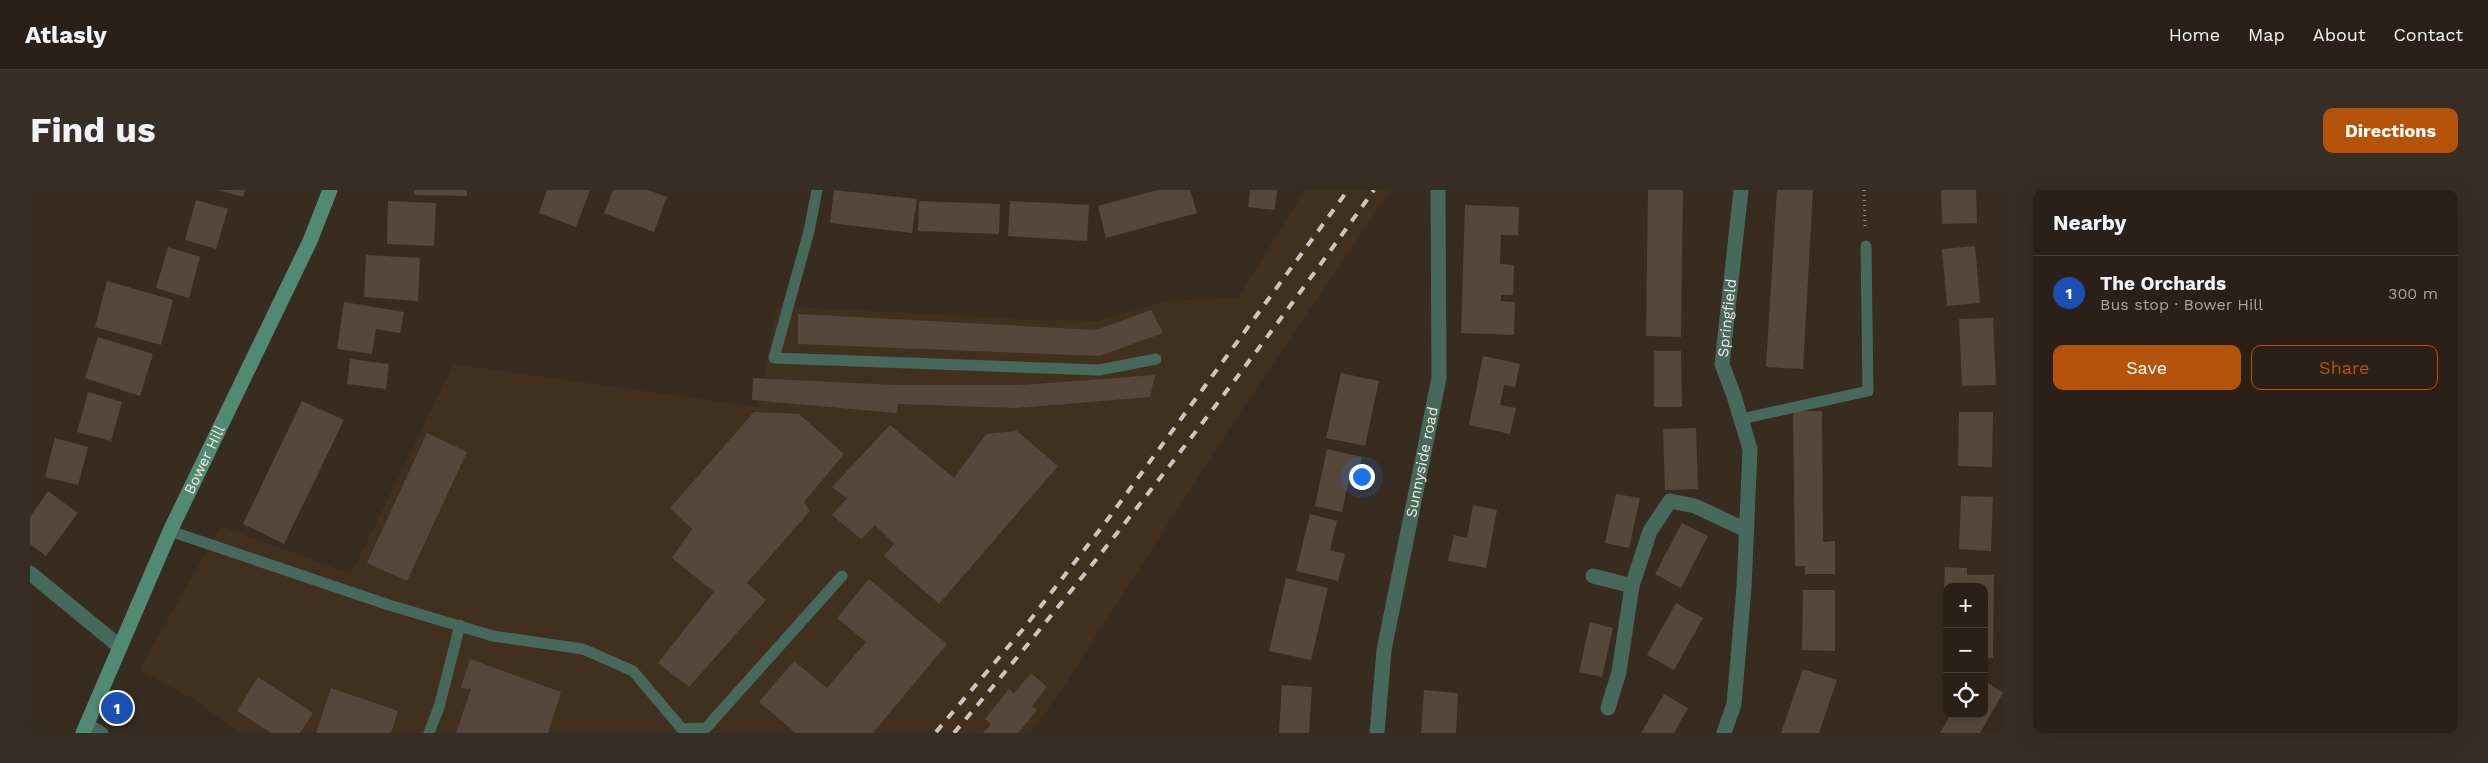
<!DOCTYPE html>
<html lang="en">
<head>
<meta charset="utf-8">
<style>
  body { margin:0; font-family:"Work Sans",sans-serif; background:#362d24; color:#f1f3f6 }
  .controls { position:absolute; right:15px; bottom:15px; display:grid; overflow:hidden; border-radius:10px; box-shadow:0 5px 20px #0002 }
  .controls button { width:45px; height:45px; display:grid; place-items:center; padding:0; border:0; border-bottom:1px solid #463e36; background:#2a2017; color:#f1f3f6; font:25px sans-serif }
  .you { position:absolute; left:1331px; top:286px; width:18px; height:18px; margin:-12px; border:4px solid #fff; border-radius:50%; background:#1a73e8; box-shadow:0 0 0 8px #1a73e833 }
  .badge { display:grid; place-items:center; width:32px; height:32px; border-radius:50%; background:#b45309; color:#fff; font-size:16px; font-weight:700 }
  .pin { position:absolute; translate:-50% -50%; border:2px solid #fff; box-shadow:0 1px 5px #0006 }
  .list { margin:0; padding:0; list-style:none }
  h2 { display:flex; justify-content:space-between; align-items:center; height:65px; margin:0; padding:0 20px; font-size:21px }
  h2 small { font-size:16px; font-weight:400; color:#a5a3a1 }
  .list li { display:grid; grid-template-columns:32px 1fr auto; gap:15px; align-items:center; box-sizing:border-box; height:75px; padding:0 20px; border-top:1px solid #463e36 }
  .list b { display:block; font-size:19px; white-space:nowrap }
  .list p { margin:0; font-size:16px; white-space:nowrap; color:#a5a3a1 }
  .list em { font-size:16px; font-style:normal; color:#a5a3a1 }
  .actions { display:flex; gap:10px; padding:15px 20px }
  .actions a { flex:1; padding:11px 0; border:1px solid #b45309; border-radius:10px; text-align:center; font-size:18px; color:#b45309 }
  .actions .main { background:#b45309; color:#fff }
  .icon { flex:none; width:28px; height:28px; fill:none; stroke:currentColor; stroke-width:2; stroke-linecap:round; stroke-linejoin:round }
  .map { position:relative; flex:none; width:1973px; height:543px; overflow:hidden; border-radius:10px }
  header { display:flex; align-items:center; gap:30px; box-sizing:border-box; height:70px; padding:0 25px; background:#2a2017; border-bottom:1px solid #463e36 }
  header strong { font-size:24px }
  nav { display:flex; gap:28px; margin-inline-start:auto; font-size:18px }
  .intro { display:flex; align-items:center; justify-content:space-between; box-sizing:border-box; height:120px; padding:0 30px }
  h1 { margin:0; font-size:35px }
  .button { padding:12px 22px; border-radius:10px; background:#b45309; color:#fff; font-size:18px; font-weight:700 }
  main { display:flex; gap:30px; padding:0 30px }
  aside { flex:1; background:#2a2017; border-radius:10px; box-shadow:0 5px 20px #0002 }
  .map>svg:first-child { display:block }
  .built { fill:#41301e }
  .building { fill:#55483b }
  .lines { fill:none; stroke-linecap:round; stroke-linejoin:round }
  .path { stroke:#91877d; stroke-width:3; stroke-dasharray:1 4; stroke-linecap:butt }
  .lane { stroke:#46695b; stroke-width:11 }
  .street { stroke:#46695b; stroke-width:15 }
  .secondary { stroke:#508a73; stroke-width:15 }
  .rail { stroke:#cec5bc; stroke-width:4; stroke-dasharray:9 9; stroke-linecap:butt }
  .labels { text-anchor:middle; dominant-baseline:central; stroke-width:5; stroke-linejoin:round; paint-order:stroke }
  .street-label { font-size:15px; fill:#f2eae2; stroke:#2e2216 }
</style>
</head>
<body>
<header>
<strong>Atlasly</strong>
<nav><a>Home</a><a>Map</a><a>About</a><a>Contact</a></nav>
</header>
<div class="intro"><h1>Find us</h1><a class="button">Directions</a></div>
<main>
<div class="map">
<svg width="1973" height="543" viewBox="0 0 1973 543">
  <rect width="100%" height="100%" fill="#382b1f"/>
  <path class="built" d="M1275 0H1361L1203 233 1036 493 1001 543H209L167 511 109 480 191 336 321 384 424 174 728 217 747 116 1005 130 1069 131 1134 111 1208 108Z"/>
  <g class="building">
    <path d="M188 0H215L213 7Z"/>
    <path d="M384 0H437V6L384 5Z"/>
    <path d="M517 0H560L546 37 509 23Z"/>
    <path d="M583 0H618L637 7 624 42 574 23Z"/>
    <path d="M804 0 887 9 882 43 800 33Z"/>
    <path d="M1127 0H1160L1167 23 1076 48 1068 16Z"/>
    <path d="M1220 0H1247L1245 20 1218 17Z"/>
    <path d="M1618 0H1653L1651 147 1616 146Z"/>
    <path d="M1747 0H1783L1773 179 1736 177Z"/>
    <path d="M1911 0H1946L1947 33 1912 34Z"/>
    <path d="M166 10 198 19 186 59 155 50Z"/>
    <path d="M358 11 406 13 404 56 357 54Z"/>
    <path d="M889 11 970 14 969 44 888 41Z"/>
    <path d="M980 11 1059 15 1057 51 978 46Z"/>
    <path d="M1435 15 1489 17 1488 45H1471L1470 74 1484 75 1483 105H1471V111L1485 112 1484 145 1431 143Z"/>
    <path d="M1945 56 1950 113 1917 116 1912 59Z"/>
    <path d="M138 57 170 67 159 108 126 98Z"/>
    <path d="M336 65 390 68 388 111 334 107Z"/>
    <path d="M77 91 143 110 131 155 65 137Z"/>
    <path d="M314 112 374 122 370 143 346 139 342 164 307 159Z"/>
    <path d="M1121 120 1133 143 1070 166 768 154V124L1066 140Z"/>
    <path d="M1963 128 1966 195 1932 196 1929 129Z"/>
    <path d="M68 147 123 164 110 206 55 188Z"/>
    <path d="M1624 161H1651L1652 217H1624Z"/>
    <path d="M1453 166 1490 174 1485 197 1474 195 1470 215 1486 218 1480 244 1439 235Z"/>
    <path d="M320 169 359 174 356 199 317 194Z"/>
    <path d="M1311 183 1349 191 1335 256 1296 248Z"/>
    <path d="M1125 185 1120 207 986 218 868 214 867 223 722 210 723 188 864 195H992Z"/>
    <path d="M58 202 92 212 81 251 47 242Z"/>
    <path d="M272 211 314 230 254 354 213 334Z"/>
    <path d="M1763 221H1792L1793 352 1805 351V384H1775V376H1765Z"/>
    <path d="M724 222 769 224 814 264 774 312 780 321 717 393 736 410 659 497 628 473 684 402 642 368 662 339 640 318Z"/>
    <path d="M1929 222H1963L1962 277 1928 276Z"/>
    <path d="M860 235 924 288 956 244 987 241 1028 276 909 414 854 366 864 354 845 335 831 349 802 325 817 308 802 297Z"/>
    <path d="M1666 238 1668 299 1635 300 1633 239Z"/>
    <path d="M397 243 437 262 377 391 337 373Z"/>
    <path d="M25 248 58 257 48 295 15 287Z"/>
    <path d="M1297 259 1332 267 1327 290 1319 289 1312 322 1285 316Z"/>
    <path d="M18 301 48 323 16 366 0 354V327Z"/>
    <path d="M1586 304 1610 308 1599 358 1575 353Z"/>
    <path d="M1931 306 1963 307 1961 361 1929 359Z"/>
    <path d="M1443 315 1467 320 1456 378 1418 371 1424 345 1437 348Z"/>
    <path d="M1280 324 1307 331 1300 360 1315 364 1308 391 1266 381Z"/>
    <path d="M1652 333 1678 346 1651 398 1625 384Z"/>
    <path d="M1915 377 1937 378V385H1964L1963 468H1954V397H1914Z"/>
    <path d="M1256 388 1298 398 1281 470 1239 461Z"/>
    <path d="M839 389 917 454 843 543H766L729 512 764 471 797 498 836 452 807 428Z"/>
    <path d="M1773 400H1805V461L1772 460Z"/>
    <path d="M1646 413 1673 428 1644 480 1617 465Z"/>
    <path d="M1560 432 1583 438 1572 487 1549 482Z"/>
    <path d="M440 469 531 502 518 543H426L441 499 431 498Z"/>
    <path d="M1773 479 1807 490 1789 543H1751Z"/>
    <path d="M1001 483 1017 497 1002 516 1007 520 988 543H953L961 534 955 529 979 499 984 504Z"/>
    <path d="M228 487 283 523 270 543H241L207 521Z"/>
    <path d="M1954 490 1973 503 1950 543H1910L1921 524H1954Z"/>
    <path d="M1252 495 1282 497 1279 543H1249Z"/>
    <path d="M301 498 368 521 361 543H286Z"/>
    <path d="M1394 500 1428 503 1426 543H1391Z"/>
    <path d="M1634 504 1658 518 1644 543H1611Z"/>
  </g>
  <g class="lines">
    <path class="path" d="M1834 0 1835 37"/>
    <g class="lane">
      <path d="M787 0 779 41 744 168 1069 180 1126 169"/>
      <path d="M1711 229 1838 201 1836 56"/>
      <path d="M140 341 359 415 463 446 553 459 603 481 652 539 676 538 812 386"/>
      <path d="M57 533 73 543"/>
      <path d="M399 543 409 517 430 435"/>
    </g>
    <g class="street">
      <path d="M0 383 89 456"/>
      <path d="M1563 386 1602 396"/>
      <path d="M1578 518 1589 482 1602 396 1620 341 1640 311 1665 316 1716 340"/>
      <path id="s1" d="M1347 543 1354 460 1409 188 1408 0"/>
      <path id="s2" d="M1694 543 1704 514 1714 398 1720 259 1704 206 1692 174 1711 0"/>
    </g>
    <path class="secondary" id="s3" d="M53 543 140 341 280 51 300 0"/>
    <g class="rail">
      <path d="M906 542 994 438 1078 329 1318 0"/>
      <path d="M924 543C1071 369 1212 185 1344 0"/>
    </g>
  </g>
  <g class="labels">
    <g class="street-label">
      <text stroke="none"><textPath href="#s2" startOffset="422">Springfield</textPath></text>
      <text stroke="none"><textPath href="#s3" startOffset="299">Bower Hill</textPath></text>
      <text stroke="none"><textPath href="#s1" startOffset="275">Sunnyside road</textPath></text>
    </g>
  </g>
</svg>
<div class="controls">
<button>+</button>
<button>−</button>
<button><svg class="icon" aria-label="locate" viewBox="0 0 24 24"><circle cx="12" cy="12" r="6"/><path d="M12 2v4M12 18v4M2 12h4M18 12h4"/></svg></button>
</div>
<div class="you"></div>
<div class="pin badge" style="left:87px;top:518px;background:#1a4fb4">1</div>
</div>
<aside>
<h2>Nearby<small></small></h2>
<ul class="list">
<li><span class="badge" style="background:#1a4fb4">1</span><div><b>The Orchards</b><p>Bus stop · Bower Hill</p></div><em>300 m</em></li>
</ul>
<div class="actions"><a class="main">Save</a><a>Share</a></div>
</aside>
</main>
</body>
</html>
